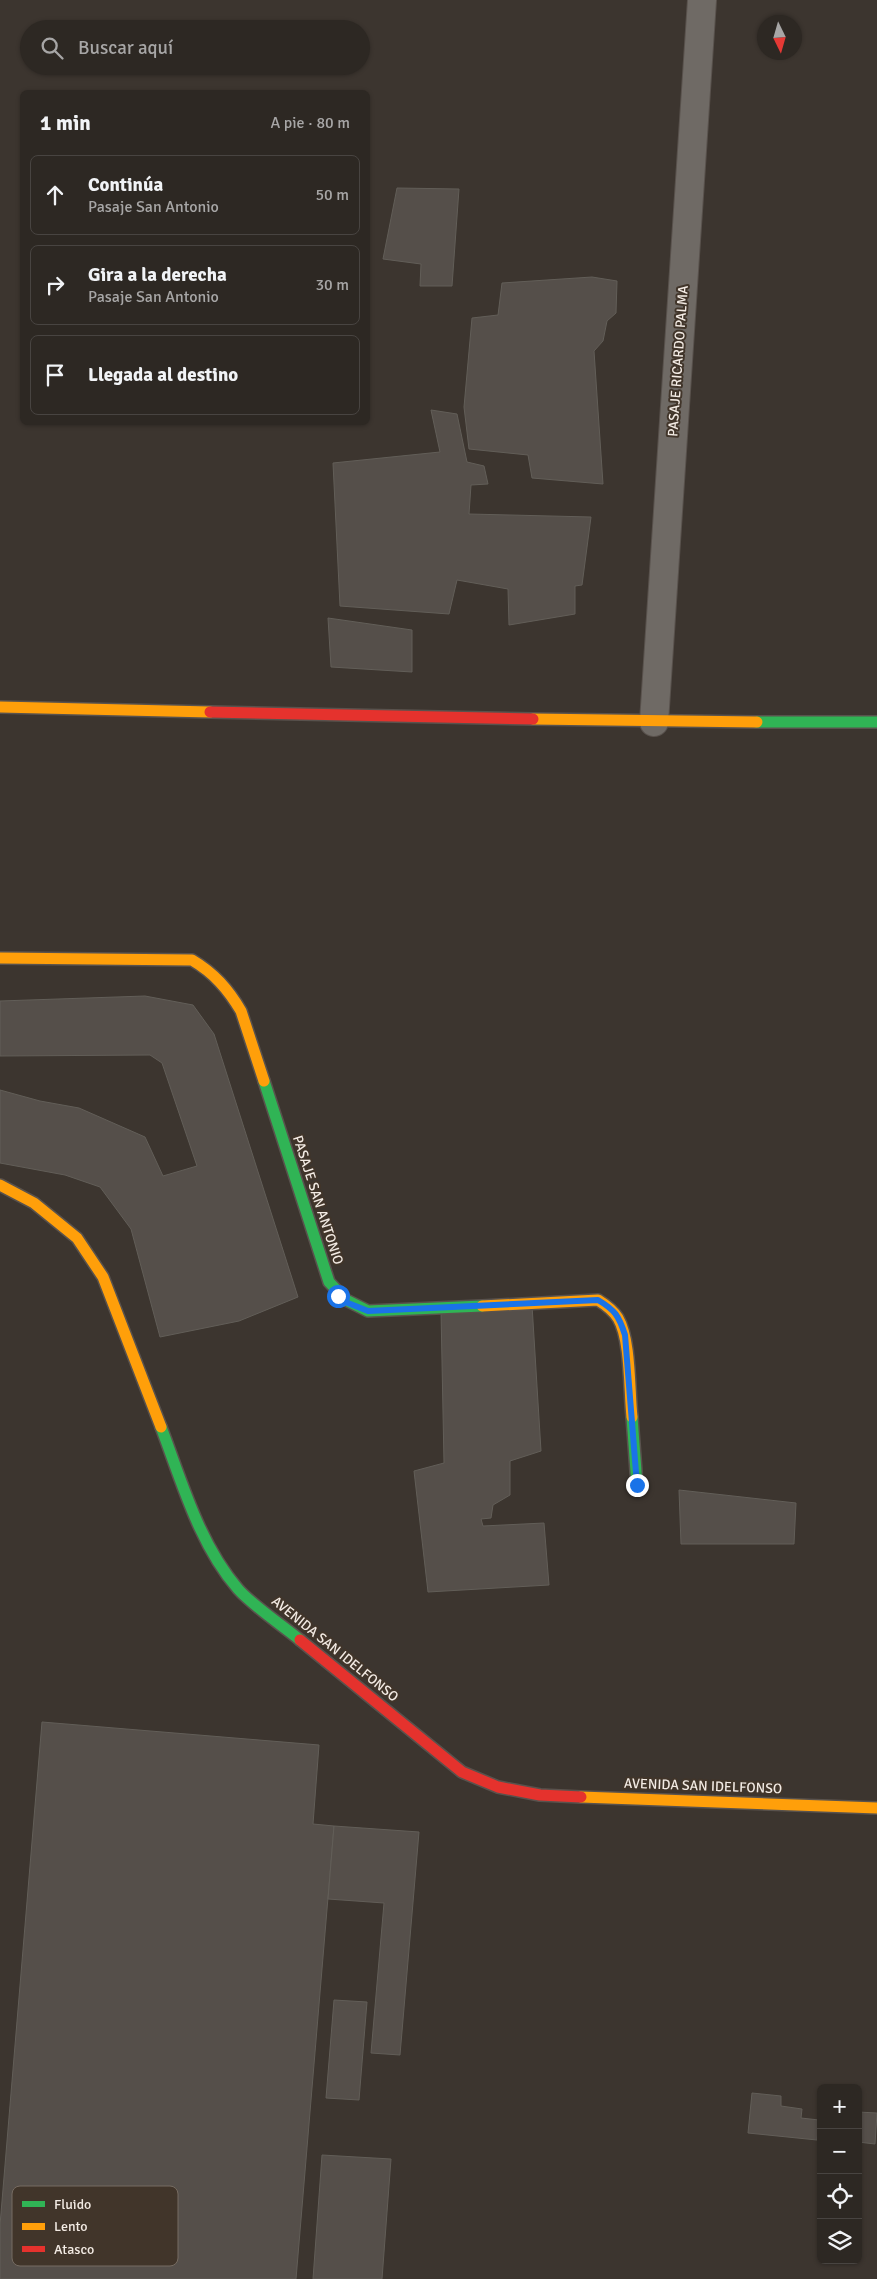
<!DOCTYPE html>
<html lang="es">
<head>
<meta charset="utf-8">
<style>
  body { margin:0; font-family:Signika,sans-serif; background:#35302b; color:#f1f3f6 }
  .controls { position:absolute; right:15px; bottom:15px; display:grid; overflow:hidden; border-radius:8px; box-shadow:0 1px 4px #0004 }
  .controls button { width:45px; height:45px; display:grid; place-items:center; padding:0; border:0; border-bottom:1px solid #484441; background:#2d2823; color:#f1f3f6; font:25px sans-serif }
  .compass { position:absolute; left:757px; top:15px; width:45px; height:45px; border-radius:50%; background:#2d2823; box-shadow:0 1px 4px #0004; rotate:175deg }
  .stop { position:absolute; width:15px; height:15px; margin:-11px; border:4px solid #1a73e8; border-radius:50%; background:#fff }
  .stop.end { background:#1a73e8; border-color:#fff; box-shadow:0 1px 5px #0008 }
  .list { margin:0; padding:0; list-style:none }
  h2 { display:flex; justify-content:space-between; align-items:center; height:65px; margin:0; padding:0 20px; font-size:21px }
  h2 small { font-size:16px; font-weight:400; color:#a7a6a6 }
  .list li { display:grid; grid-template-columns:32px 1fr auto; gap:15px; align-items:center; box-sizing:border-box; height:80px; margin:0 10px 10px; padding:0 10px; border:1px solid #484441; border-radius:8px }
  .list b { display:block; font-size:19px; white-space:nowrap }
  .list p { margin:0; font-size:16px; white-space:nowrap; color:#a7a6a6 }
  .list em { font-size:16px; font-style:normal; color:#a7a6a6 }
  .icon { flex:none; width:28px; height:28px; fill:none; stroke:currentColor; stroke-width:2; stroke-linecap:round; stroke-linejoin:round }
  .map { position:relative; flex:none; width:877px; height:2279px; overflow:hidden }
  .search { position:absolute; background:#2d2823; box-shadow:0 1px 4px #0004; left:20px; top:20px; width:350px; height:55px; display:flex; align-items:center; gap:12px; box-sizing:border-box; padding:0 18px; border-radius:28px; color:#a7a6a6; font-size:19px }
  .panel { position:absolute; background:#2d2823; box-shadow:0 1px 4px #0004; left:20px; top:90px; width:350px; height:335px; border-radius:8px }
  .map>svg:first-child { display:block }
  .building { fill:#554f4a; stroke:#625e58 }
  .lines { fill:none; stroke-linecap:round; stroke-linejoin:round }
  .street-casing { stroke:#59524d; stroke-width:30 }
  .fast-casing { stroke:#59524d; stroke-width:14 }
  .slow-casing { stroke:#59524d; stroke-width:14 }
  .jam-casing { stroke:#59524d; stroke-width:14 }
  .street { stroke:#6f6a65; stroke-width:28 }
  .fast { stroke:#30b455; stroke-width:11 }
  .slow { stroke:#ff9f0a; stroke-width:11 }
  .jam { stroke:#e5322d; stroke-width:11 }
  .route { stroke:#1a73e8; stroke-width:6 }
  .labels { text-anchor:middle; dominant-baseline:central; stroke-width:4; stroke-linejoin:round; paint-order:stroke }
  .street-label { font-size:14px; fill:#f3ebe4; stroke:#41352a }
  .key { fill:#41352a; stroke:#766c62; stroke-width:1 }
  .key-label { font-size:14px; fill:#f3ebe4 }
</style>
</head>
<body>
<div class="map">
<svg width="877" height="2279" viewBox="0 0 877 2279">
  <rect width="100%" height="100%" fill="#3c352f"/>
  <g class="building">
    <path d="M397 188 459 189 452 286H420L421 264 383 259Z"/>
    <path d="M592 277 617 281 616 313 607 321 603 341 594 351 603 484 532 478 528 455 469 449 464 407 472 318 498 315 502 283Z"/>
    <path d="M431 410 457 414 467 462 484 466 488 484 471 485 469 514 591 517 582 585 575 586V614L509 625 508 589 457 580 449 614 340 606 333 463 440 452Z"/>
    <path d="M328 618 412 630V672L331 667Z"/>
    <path d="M145 996 193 1005 214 1034 298 1297 239 1321 160 1337 131 1229 100 1187 65 1175 0 1163V1090L40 1101 79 1108 145 1137 163 1176 197 1166 162 1063 150 1055 0 1056V1001Z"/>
    <path d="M532 1305 541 1451 510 1461V1495L493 1505 491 1518 481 1519 483 1526 544 1523 549 1585 428 1592 414 1471 444 1463 441 1311Z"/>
    <path d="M679 1490 796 1503 794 1544H681Z"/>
    <path d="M42 1722 319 1745 313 1824 334 1826 296 2279H0V2225Z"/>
    <path d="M334 1826 419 1832 400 2055 371 2053 384 1903 328 1899Z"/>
    <path d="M334 2000 367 2002 359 2100 326 2098Z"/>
    <path d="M752 2093 781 2096V2106L802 2109 801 2118 819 2120 817 2140 748 2133Z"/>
    <path d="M858 2112 877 2113 875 2144 858 2142Z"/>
    <path d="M322 2155 391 2159 382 2279H313Z"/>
  </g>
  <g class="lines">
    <g class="street-casing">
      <path id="street" d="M654 722 702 0"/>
    </g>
    <g class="fast-casing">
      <g id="fast">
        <path d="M757 722H877"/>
        <path d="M264 1081 329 1282 346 1300 368 1311 482 1306"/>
        <path d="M632 1417 637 1485"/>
        <path d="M161 1427C182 1482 199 1544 238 1589 253 1606 282 1625 300 1640"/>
      </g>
    </g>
    <g class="slow-casing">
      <g id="slow">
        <path d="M0 707 210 712"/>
        <path d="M533 719 757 722"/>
        <path d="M0 958 192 960C214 973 228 989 241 1011L264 1081"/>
        <path d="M0 1185 34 1203 77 1238 103 1277 161 1427"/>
        <path d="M482 1306 598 1300C606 1305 613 1310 618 1318 631 1340 629 1390 632 1417"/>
        <path d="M581 1797 877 1808"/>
      </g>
    </g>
    <g class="jam-casing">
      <g id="jam">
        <path d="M210 712 533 719"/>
        <path d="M300 1640 462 1772 498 1787 540 1795 581 1797"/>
      </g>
    </g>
    <use href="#street" class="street"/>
    <use href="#fast" class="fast"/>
    <use href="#slow" class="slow"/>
    <use href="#jam" class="jam"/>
  </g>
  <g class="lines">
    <path class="route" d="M338 1296 348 1303 368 1311 598 1300C615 1310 619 1316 625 1335L637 1485"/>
  </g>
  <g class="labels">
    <g class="street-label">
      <text transform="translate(678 361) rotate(-86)">PASAJE RICARDO PALMA</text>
      <text transform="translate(318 1200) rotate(72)">PASAJE SAN ANTONIO</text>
      <text transform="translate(335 1649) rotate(39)">AVENIDA SAN IDELFONSO</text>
      <text transform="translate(703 1786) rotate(2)">AVENIDA SAN IDELFONSO</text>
    </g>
  </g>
  <rect x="12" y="2186" width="166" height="80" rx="8" class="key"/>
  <rect x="22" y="2201" width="23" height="6" fill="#30b455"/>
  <rect x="22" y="2223" width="23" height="7" fill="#ff9f0a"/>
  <rect x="22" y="2246" width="23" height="6" fill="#e5322d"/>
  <g class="key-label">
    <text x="54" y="2209">Fluido</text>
    <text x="54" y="2231">Lento</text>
    <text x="54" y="2254">Atasco</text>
  </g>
</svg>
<div class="controls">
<button>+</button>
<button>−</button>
<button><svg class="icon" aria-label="locate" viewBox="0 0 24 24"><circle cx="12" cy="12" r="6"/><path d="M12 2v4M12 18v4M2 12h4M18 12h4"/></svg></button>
<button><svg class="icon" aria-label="layers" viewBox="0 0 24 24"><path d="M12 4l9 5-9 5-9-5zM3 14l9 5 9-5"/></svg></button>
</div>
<svg class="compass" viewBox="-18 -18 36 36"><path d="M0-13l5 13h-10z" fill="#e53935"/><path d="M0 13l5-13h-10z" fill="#a7a6a6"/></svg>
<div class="stop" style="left:338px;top:1296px"></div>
<div class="stop end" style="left:637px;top:1485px"></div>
<div class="search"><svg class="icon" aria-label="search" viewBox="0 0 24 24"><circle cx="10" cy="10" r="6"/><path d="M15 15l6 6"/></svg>Buscar aquí</div>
<section class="panel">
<h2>1 min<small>A pie · 80 m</small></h2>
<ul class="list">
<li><svg class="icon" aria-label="ahead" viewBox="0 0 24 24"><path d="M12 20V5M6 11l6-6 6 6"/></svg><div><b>Continúa</b><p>Pasaje San Antonio</p></div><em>50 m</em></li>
<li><svg class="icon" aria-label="right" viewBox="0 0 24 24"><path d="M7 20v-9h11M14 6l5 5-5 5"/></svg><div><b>Gira a la derecha</b><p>Pasaje San Antonio</p></div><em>30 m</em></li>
<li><svg class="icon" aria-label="arrive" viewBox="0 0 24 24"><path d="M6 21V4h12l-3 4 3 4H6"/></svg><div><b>Llegada al destino</b></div></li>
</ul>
</section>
</div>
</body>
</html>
